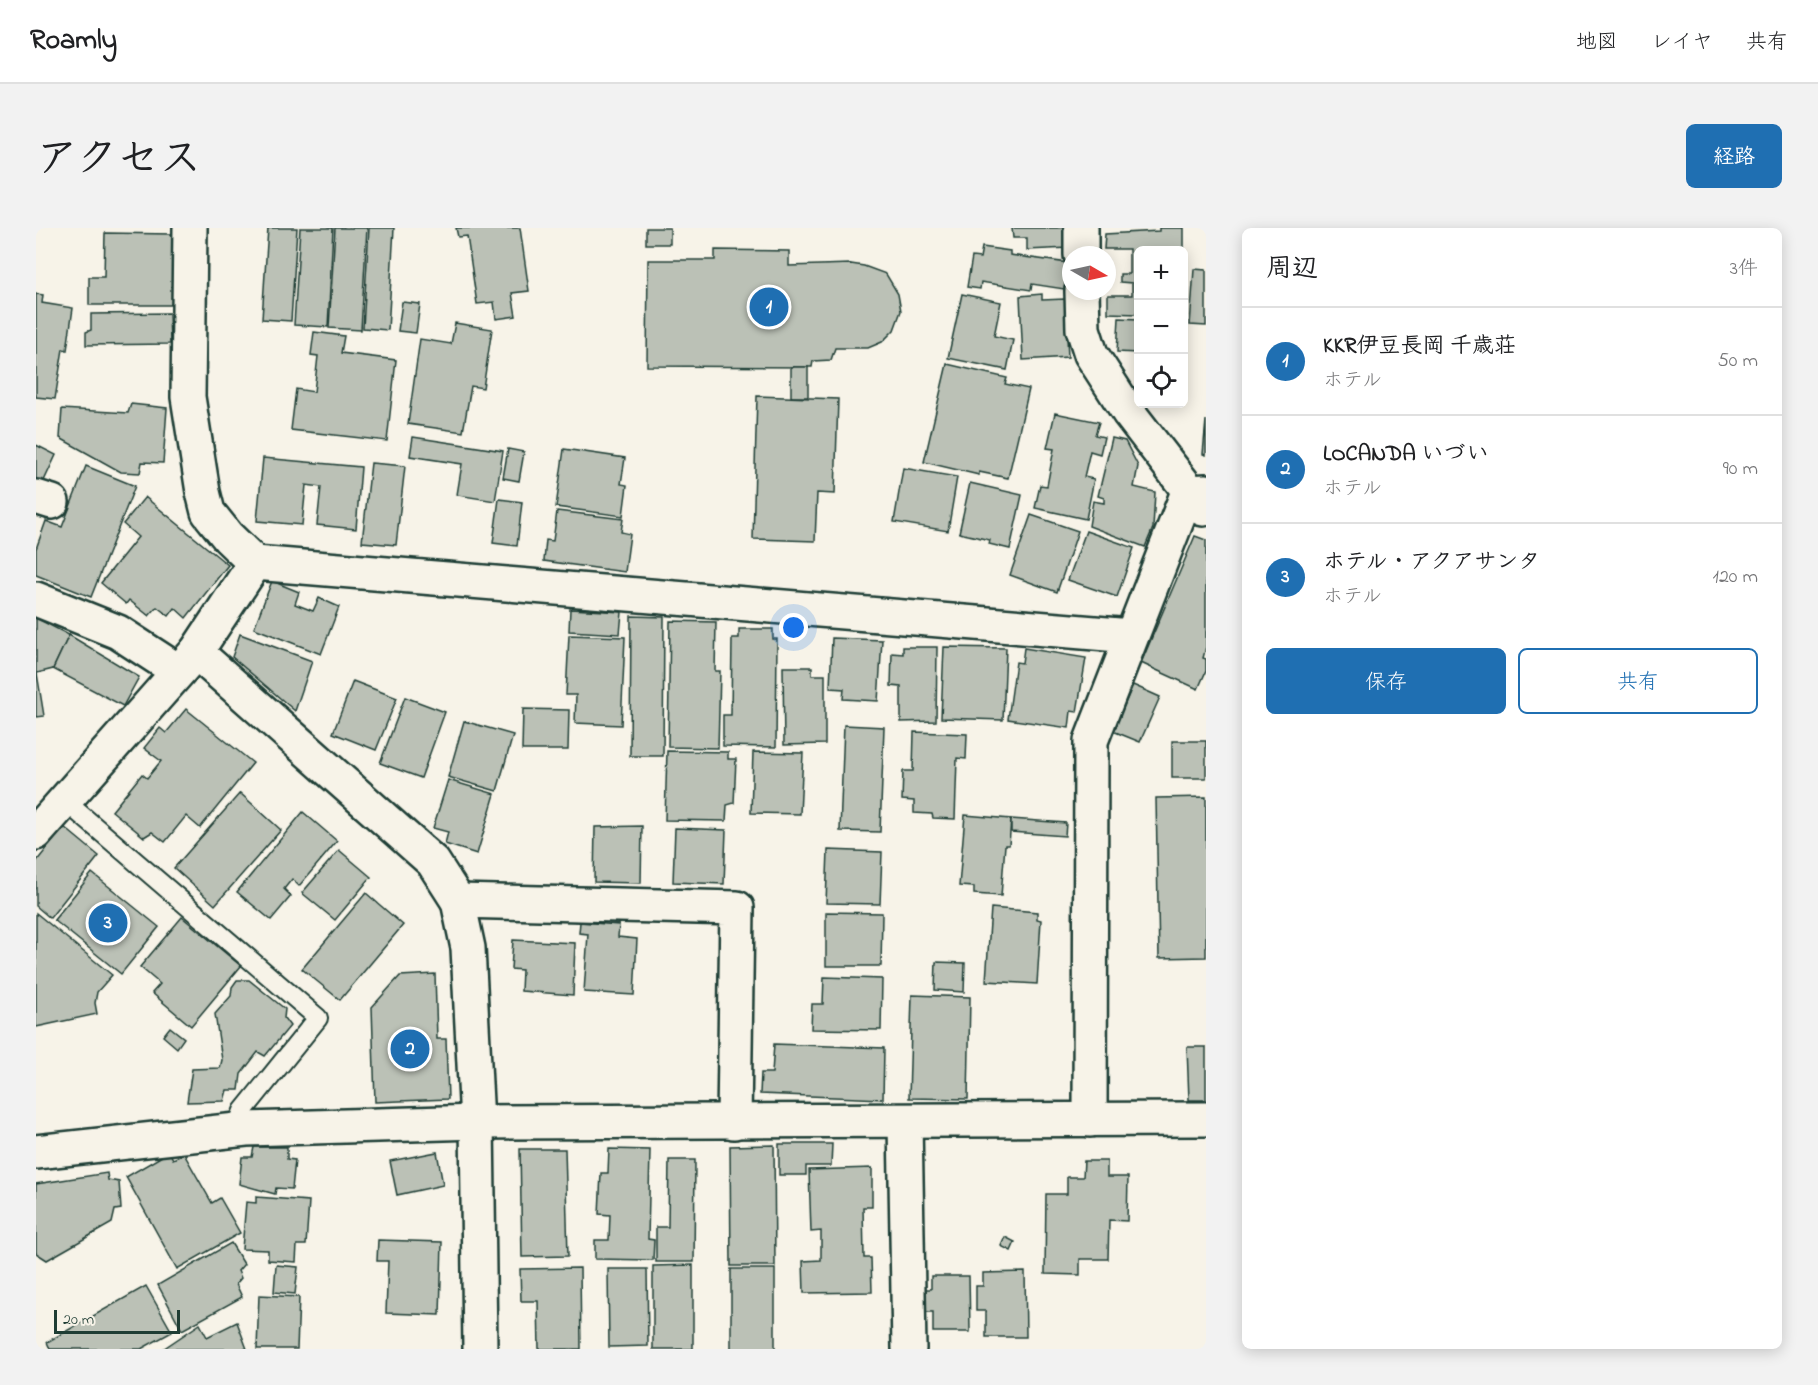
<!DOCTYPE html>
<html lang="ja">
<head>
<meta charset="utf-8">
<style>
  body { margin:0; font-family:"Indie Flower","Klee One",sans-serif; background:#f2f2f2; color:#202124 }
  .controls { position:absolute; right:18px; top:18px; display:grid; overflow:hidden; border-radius:9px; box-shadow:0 3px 15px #0003 }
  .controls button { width:54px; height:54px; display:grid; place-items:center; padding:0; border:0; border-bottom:2px solid #e0e0e0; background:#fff; color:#202124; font:30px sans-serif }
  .compass { position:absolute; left:1026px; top:18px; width:54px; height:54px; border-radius:50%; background:#fff; box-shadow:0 3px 15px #0003; rotate:99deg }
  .scale { position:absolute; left:18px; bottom:15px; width:126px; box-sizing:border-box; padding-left:6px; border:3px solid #1f3d34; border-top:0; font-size:16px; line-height:21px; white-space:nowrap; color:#1f3d34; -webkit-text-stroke:4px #f7f3e8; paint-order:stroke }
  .you { position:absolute; left:758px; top:400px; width:21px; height:21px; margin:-15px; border:4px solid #fff; border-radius:50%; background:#1a73e8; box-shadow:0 0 0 9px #1a73e833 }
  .badge { display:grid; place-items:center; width:39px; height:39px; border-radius:50%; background:#1f6fb2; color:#fff; font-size:20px; font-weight:700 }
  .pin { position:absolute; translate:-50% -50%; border:3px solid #fff; box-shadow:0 2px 6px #0006 }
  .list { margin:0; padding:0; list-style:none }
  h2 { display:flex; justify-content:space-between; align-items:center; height:78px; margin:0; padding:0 24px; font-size:26px }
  h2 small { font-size:20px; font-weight:400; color:#757577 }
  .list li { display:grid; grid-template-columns:39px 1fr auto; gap:18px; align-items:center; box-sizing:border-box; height:108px; padding:0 24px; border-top:2px solid #e0e0e0 }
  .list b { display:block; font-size:22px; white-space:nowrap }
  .list p { margin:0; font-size:20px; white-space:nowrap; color:#757577 }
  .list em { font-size:20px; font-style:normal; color:#757577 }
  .actions { display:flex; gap:12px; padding:18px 24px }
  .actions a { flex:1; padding:14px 0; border:2px solid #1f6fb2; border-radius:9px; text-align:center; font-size:21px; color:#1f6fb2 }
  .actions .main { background:#1f6fb2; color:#fff }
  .icon { flex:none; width:33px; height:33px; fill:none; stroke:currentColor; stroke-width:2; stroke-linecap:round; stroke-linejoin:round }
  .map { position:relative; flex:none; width:1170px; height:1121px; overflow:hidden; border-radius:9px }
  header { display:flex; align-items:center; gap:36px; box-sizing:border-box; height:84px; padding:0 30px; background:#fff; border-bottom:2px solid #e0e0e0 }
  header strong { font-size:28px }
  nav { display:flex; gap:33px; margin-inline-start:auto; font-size:21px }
  .intro { display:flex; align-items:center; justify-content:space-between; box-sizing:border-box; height:144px; padding:0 36px }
  h1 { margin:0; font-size:42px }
  .button { padding:15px 27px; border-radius:9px; background:#1f6fb2; color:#fff; font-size:21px; font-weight:700 }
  main { display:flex; gap:36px; padding:0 36px }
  aside { flex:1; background:#fff; border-radius:9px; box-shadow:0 3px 15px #0003 }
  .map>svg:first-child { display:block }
  .building { fill:#bbc1b6; stroke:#1f3d34; stroke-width:1.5 }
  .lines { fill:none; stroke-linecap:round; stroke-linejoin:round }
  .lane-casing { stroke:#1f3d34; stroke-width:22 }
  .street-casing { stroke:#1f3d34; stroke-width:38 }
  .lane { stroke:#f7f3e8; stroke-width:18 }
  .street { stroke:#f7f3e8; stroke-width:33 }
</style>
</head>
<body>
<header>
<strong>Roamly</strong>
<nav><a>地図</a><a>レイヤ</a><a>共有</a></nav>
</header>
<div class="intro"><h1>アクセス</h1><a class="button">経路</a></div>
<main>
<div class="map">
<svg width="1170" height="1121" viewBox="0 0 1170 1121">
  <rect width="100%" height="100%" fill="#f7f3e8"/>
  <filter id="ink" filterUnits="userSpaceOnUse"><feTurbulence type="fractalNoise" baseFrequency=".0167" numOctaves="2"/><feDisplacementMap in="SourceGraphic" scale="12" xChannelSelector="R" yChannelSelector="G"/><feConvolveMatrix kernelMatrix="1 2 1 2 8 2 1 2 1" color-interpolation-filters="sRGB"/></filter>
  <g filter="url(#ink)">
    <g class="building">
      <path d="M232 0H261L255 93 226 91Z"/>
      <path d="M264 0H297L292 99 258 97Z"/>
      <path d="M299 0H331L325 102 293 100Z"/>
      <path d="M333 0H358L352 102 327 100Z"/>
      <path d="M420 0H484L493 63 476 65 480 88 460 91 458 74 441 76 431 8 422 9Z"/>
      <rect x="610" y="0" width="24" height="16"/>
      <path d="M976 0H1032L1033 20 991 22V10H977Z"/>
      <path d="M1123 0H1148V31V22H1102V86L1072 85V67H1096V55L1084 54V46H1093V21H1068L1069 6 1123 3Z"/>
      <path d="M69 5 136 6V77H53V49H68Z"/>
      <path d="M946 19 974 23V27L1032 35 1028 61 996 56 995 62 945 54 944 61 931 59 936 29 944 30Z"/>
      <path d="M679 22 753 23V38L815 36 828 38 850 46 862 66 865 83 858 102 846 114 832 120H799L795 132 777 133 776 139 611 138 612 32H679Z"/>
      <path d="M1158 41 1170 42V98L1154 97Z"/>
      <path d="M0 66 7 67 6 75 37 80 31 122 27 121 19 171 0 169Z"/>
      <path d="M926 66 965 74 958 108 977 112 971 142 912 130Z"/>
      <path d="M1006 66V72L1029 71 1032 129 987 132 984 68Z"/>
      <path d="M366 74 384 76 380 105 362 103Z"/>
      <path d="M133 85 134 116 50 117V104L55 102V86Z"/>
      <path d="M1083 90 1102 91V125L1081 124Z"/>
      <path d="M1148 94H1151L1149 118H1148Z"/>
      <path d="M419 95 456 101 447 160 435 158 427 204 372 196 384 111 415 116Z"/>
      <path d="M278 104 308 108 305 125 360 132 351 213 255 202 260 161 278 164 282 128 275 127Z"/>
      <path d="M911 136 971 150 969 156 993 161 972 250 943 244V247L888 234Z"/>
      <rect x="755" y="139" width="17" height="30"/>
      <path d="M721 168 802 171 799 266 781 265 779 313 717 311Z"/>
      <path d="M95 176 131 180 127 235 106 234 104 245 85 244 24 210 26 181 92 185Z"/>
      <path d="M1019 185 1063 194 1059 207 1068 209 1064 226 1054 223 1048 249 1058 251 1050 291 999 280 1004 257 1011 258 1018 221 1011 220Z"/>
      <path d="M1170 192V227L1167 226Z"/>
      <path d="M377 209 467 223 459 273 421 267 426 236 374 228Z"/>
      <path d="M1076 210 1089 213 1102 238 1098 259 1119 264 1117 300 1109 319 1053 298 1057 273 1068 275V270L1062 268Z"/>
      <path d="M0 217 20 227 6 257 0 254Z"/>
      <path d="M472 221 488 224 483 253 467 250Z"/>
      <path d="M528 221 589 230 585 256 591 257 587 288 520 279Z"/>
      <path d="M227 230 325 239 320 301 281 297 285 259 270 257 266 297 221 293Z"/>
      <path d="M335 235 369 238 360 317 326 314Z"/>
      <path d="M50 238 99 258 55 369 0 347V321L10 293 26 299Z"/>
      <path d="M867 240 921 249 912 303 858 294Z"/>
      <path d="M934 255 986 267 974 321 953 316 954 312 923 305Z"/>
      <path d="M109 269 192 337 150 390 139 380 133 388 121 379 113 388 93 372 90 376 65 355 102 309 87 296Z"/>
      <path d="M463 271 486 274 481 318 457 315Z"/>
      <path d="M521 283 587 291 585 304 594 306 589 344 508 333 510 312 517 313Z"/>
      <path d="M995 287 1042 303 1021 364 974 347Z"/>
      <path d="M1050 303 1098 320 1081 369 1032 352Z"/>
      <path d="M1159 308 1170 312V419L1167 430 1170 431V443L1162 461 1105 435Z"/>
      <path d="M236 353 263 364 259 376 277 383 283 370 303 379 285 426 218 400Z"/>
      <path d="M534 381 586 384 584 406 533 403Z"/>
      <path d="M595 388 628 389 627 528H594Z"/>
      <path d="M0 390 33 407 17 441 1 445 8 488 0 489Z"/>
      <path d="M634 393 680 394 679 443H684L682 520 632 519Z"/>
      <path d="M703 401H737V411H741L740 519 687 518V487H695L696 410H703Z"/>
      <path d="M204 406 276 433 259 483 196 429Z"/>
      <path d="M33 407 103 449 87 478 17 441Z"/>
      <path d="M533 407 589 409 585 497 539 495 540 467H530Z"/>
      <path d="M796 410 846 412 842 473 807 471 808 461 794 460Z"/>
      <path d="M867 419H901L900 493 865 494V459L855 458 856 425 867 426Z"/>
      <path d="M908 419 970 420 967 492 905 490Z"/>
      <path d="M988 420 1050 430 1041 484 1035 483 1033 500 972 491 980 434 986 435Z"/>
      <path d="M747 439H776V447H789V516L748 517Z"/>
      <path d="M317 453 361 470 340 522 297 505Z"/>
      <path d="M1097 457 1124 469 1104 514 1077 503Z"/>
      <path d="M369 469 409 484 385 550 344 535Z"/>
      <path d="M150 481 217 535 164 600 150 588 129 614 116 604 108 609 76 583 106 546 111 550 125 533 108 520 124 500 130 505Z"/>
      <path d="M487 481 533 482 532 522H486Z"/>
      <path d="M428 493 477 507 461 563 412 549Z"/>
      <path d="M808 497 848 499 844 604 804 603Z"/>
      <path d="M878 504 931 506 930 531 921 530 919 591 897 590 896 586 878 585V573L866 572 867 543H877Z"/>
      <rect x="1136" y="513" width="34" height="37"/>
      <path d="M631 523 692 524V531H700L698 575 691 577 690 593 629 592Z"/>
      <path d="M717 524 767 525 764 586 715 585Z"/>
      <path d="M412 552 459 566 441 626 409 616 412 604 397 600Z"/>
      <path d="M204 565 245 602 179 677 138 640Z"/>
      <path d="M1170 569V729L1123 730 1120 570Z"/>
      <path d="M267 584 301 613 263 658 256 651 248 661 255 668 235 692 201 664Z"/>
      <path d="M929 587 975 591 973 617H969L965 668 938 666V659L923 658Z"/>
      <path d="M975 591 1030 595 1029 608 975 604Z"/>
      <path d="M606 598 605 655 558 654 559 599Z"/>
      <path d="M28 599 63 628 14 690 0 678V634Z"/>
      <path d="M639 600 690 602 688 656 637 654Z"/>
      <path d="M303 622 335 649 299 692 266 665Z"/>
      <path d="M792 622 846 624 844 676 790 675Z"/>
      <path d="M56 645 123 699 85 746 18 692Z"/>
      <path d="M330 665 367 697 304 772 266 741Z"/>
      <path d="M955 680 1001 684V691L1005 692 1001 756 950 753Z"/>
      <path d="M790 684 846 685 845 738H790Z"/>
      <path d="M0 685 76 747 61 764 59 775 61 786 0 799Z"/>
      <path d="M146 689 205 738 155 798 116 765 124 756 104 739Z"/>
      <path d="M544 694 583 697 582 709 601 711 598 767 548 764 552 706 543 705Z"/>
      <path d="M477 712 539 715 537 767 485 763 486 742 475 741Z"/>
      <path d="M900 734 929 735 928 764 899 762Z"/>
      <path d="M399 746 401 811H410L412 871 339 874 336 779 364 748Z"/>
      <path d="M788 749 846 751 845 802 775 801 776 776H787Z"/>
      <path d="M201 752H213L249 781 248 790 254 798 229 828 222 824 205 846 203 862H191L188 873 151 874 156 841 184 840 186 832 179 786 195 768 196 759Z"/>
      <path d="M876 767 934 769 932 871 873 870Z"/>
      <path d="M134 799 148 810 141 820 127 808Z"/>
      <path d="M738 816 848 820 847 871 724 866 725 845H736Z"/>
      <path d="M1151 819H1170V872H1153Z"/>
      <path d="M743 916H796L795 938H770V947H743Z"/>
      <path d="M738 917 739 1038H695L694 918Z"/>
      <path d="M218 919H251V931L259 932 256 961 240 960 239 966 203 956 206 929H216Z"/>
      <path d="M484 921H529L532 1028 486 1029Z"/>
      <path d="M573 921 614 922 612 1011 618 1012 617 1032 559 1031V1012H573L574 987 563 986 565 945H572Z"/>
      <path d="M133 924 137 931 148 926 176 975 184 970 204 1005 141 1041 90 949Z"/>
      <path d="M401 924 407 957 361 967 354 933Z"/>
      <path d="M633 932H659L658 1034H620V999H632Z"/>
      <path d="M1048 933H1071V949H1092L1091 993 1073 992 1072 1031H1044V1047L1009 1046 1010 966H1031V949H1047Z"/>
      <path d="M836 940V979H827L828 1030H835L836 1064 768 1065 767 1033 785 1032V1003L775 1004 773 942Z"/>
      <path d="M71 945 72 952 83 954 85 981 79 982 76 995 11 1032 0 1025V956Z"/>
      <path d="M220 969 273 973 270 1017H261L260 1034 232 1032V1022L206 1021 210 974 220 975Z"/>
      <path d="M969 1009 979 1014 975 1023 965 1018Z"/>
      <path d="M342 1012 406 1014 404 1087 350 1085 352 1033H341Z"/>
      <path d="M195 1015 208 1036 202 1043 205 1050 200 1056 206 1069 146 1102 122 1057Z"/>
      <path d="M240 1037 262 1039 259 1066 238 1064Z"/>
      <path d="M657 1037V1121H617V1038Z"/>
      <path d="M544 1040 545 1121H503L502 1073H485L484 1041Z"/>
      <path d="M572 1041H611L612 1118 573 1119Z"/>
      <rect x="695" y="1041" width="44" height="80"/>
      <path d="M989 1044 990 1109H950V1083H940V1058H947V1045Z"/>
      <path d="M895 1048H933L934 1104H897V1084H888V1061H895Z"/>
      <path d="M110 1058 136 1104 105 1121H14L11 1114Z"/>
      <path d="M223 1067 263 1069 261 1121H221Z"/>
      <path d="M201 1094 211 1121H127L164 1096 171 1109Z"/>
    </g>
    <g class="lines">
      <g class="lane-casing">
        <path id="lane" d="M29 573 282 790 207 883 200 901"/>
      </g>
      <g class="street-casing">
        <g id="street">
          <path d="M154 0 152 169 167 264 172 284 192 309 219 335 1095 408"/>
          <path d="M1045 0V27"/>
          <path d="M1046 63 1047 101 1055 126 1093 185 1167 281"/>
          <path d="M0 269 16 274"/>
          <path d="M0 371 82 404 142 443"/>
          <path d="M160 424 397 634 422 673 432 720 441 894 444 1121"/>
          <path d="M0 605 160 424 219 335"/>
          <path d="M422 673 701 680 698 894"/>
          <path d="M1054 892 1055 513 1152 264 1170 263"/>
          <path d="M869 894 873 1121"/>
          <path d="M0 924 210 901 441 894 1170 891"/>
        </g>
      </g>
      <use href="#lane" class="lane"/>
      <use href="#street" class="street"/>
    </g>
  </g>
</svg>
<div class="controls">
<button>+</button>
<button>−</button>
<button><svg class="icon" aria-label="locate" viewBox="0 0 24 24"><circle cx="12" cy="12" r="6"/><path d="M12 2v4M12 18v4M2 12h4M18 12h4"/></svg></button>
</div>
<svg class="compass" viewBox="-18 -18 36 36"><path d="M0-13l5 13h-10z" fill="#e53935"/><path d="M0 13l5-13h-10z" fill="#757577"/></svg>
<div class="scale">20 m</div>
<div class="you"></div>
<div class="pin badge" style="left:733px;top:79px">1</div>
<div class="pin badge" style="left:374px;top:821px">2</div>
<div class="pin badge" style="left:72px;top:695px">3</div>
</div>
<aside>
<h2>周辺<small>3件</small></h2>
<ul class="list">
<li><span class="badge">1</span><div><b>KKR伊豆長岡 千歳荘</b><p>ホテル</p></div><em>50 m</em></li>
<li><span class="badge">2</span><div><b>LOCANDA いづい</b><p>ホテル</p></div><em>90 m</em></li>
<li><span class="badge">3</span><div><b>ホテル・アクアサンタ</b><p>ホテル</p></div><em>120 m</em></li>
</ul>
<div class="actions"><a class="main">保存</a><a>共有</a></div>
</aside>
</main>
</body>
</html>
